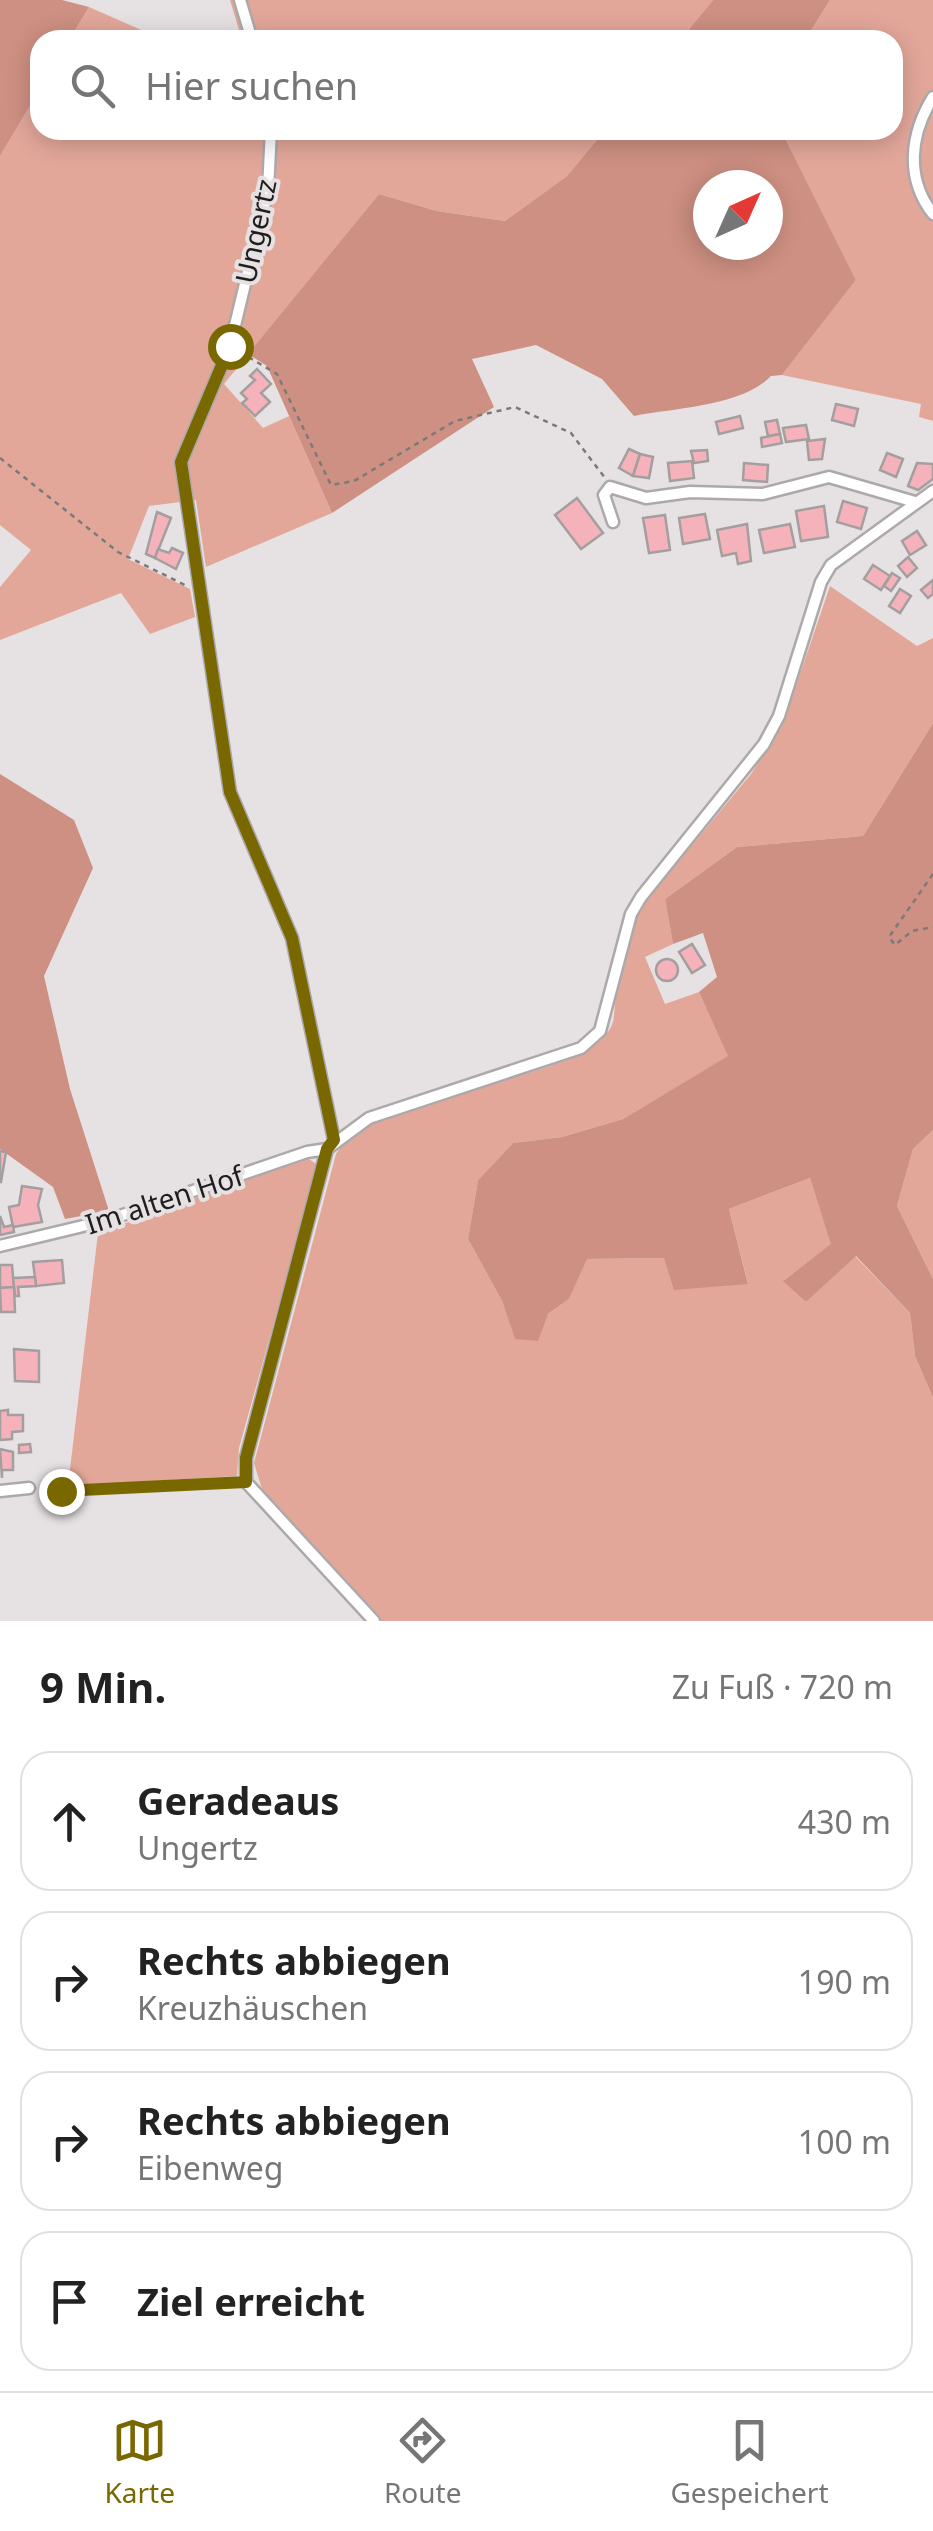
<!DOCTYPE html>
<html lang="de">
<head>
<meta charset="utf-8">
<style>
  body { margin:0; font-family:"Noto Sans",sans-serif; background:#f6f6f6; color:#222 }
  .compass { position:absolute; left:693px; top:170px; width:90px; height:90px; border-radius:50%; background:#fff; box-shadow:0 5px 25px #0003; rotate:45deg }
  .stop { position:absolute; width:30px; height:30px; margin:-22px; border:8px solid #796800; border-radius:50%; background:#fff }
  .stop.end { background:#796800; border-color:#fff; box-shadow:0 2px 10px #0008 }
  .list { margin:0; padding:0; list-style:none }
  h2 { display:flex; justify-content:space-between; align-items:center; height:130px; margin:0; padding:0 40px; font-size:42px }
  h2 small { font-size:32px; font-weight:400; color:#767676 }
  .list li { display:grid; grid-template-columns:65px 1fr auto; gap:30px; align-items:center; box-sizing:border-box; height:140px; margin:0 20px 20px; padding:0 20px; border:2px solid #e0e0e0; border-radius:30px }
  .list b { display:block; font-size:38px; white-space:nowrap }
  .list p { margin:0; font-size:32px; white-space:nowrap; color:#767676 }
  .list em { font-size:32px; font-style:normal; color:#767676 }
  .icon { flex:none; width:55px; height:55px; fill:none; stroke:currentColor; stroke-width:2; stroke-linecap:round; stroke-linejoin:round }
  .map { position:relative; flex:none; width:933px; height:1621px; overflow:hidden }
  .search { position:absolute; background:#fff; box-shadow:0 5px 25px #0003; left:30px; right:30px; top:30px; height:110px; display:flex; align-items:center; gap:25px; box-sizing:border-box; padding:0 35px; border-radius:30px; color:#767676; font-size:38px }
  .sheet { height:770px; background:#fff }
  nav { display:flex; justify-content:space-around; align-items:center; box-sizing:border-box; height:140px; border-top:2px solid #e0e0e0; background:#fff; font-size:28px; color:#767676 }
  nav a { display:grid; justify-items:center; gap:5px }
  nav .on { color:#796800 }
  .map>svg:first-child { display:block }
  .green { fill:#e3a79a }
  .forest { fill:#ce9082; fill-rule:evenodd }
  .building { fill:#f6b2bb; stroke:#a49f9f; stroke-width:2.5 }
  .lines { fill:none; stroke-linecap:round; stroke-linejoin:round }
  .minor-casing { stroke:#ada9ab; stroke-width:15 }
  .path { stroke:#7c797a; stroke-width:2.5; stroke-dasharray:5 5; stroke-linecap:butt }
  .minor { stroke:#fff; stroke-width:10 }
  .route { stroke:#796800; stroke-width:12 }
  .labels { text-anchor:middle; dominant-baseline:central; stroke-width:8; stroke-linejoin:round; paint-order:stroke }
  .street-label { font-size:28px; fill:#1f1d1e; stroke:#e6e1e3 }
</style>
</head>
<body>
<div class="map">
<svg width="933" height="1621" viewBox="0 0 933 1621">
  <rect width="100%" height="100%" fill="#e6e1e3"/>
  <g class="green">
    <path d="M230 0H713L680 40H242Z"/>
    <path d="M830 0H933V421L919 417 921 404 782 375 856 280 781 130H893V40H805Z"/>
    <path d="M89 7 164 40H69Z"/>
    <path d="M40 89V130H605L567 176 505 221 437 211 379 194 224 384 263 428 289 416 332 513 206 567 196 500 149 506 128 559 190 589 195 617 150 634 121 593 0 640V587L31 550 0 525V156Z"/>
    <path d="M830 586 917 646 933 638V723L863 836 737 847 665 899 673 944 645 957 665 1004 699 992 729 1056 623 1119 562 1137 513 1143 478 1180 468 1239 502 1301 515 1338 569 1299 586 1259 665 1258 748 1283 729 1209 810 1178 832 1244 784 1280 806 1302 855 1256 910 1313 915 1356 933 1398V1621H382L262 1489 254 1463 336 1154C385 1086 579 1085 611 1027 615 1020 614 1006 616 997 622 966 629 937 640 908L751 774 783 724Z"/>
    <path d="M933 1130V1279L897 1206 913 1149Z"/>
    <path d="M307 1158 315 1163 316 1171 239 1448 237 1476 68 1486 98 1233Z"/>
  </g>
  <g class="forest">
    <path d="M0 0H62L89 7 69 40H40V89L0 156Z"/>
    <path d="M713 0H830L805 40H680Z"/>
    <path d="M605 130H781L856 280 782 375 771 376C743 406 675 408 634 416L602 379 536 345 472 359 494 407 332 513 267 366 248 354 379 194 437 211 505 221 567 176ZM768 185V245H708V185Z"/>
    <path d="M933 723V1130L913 1149 897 1206 933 1279V1398L915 1356 910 1313 856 1256 806 1302 783 1281 831 1244 810 1178 729 1209 748 1284 674 1290 664 1258 587 1259 569 1299 548 1314 538 1341 515 1339 502 1301 468 1239 478 1180 513 1143 562 1137 623 1119 728 1056 699 992 717 977 703 933 673 944 665 899 737 847 863 836Z"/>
    <path d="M0 774 74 820 93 868 44 976 70 1089 109 1211 65 1219 53 1187 0 1149Z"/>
  </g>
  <g class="building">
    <path d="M257 369 271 384 261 393 270 402 255 416 242 403 247 399 241 393 255 380 250 376Z"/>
    <path d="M836 404 858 409 854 426 832 420Z"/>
    <path d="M740 416 743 428 719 434 716 422Z"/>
    <path d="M777 420 780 434 768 436 765 422Z"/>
    <path d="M806 425 809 439 786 442 783 428Z"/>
    <path d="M780 434 782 443 762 447 761 438Z"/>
    <path d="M825 439 822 459 809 460 807 441Z"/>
    <path d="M629 449 640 454 633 476 619 468Z"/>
    <path d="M707 450 708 461 694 463 691 451Z"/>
    <path d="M887 453 903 459 896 477 880 470Z"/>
    <path d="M640 454 653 457 649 478 633 476Z"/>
    <path d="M692 461 694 478 670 481 668 463Z"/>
    <path d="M744 463 768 465 767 482 743 480Z"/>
    <path d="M917 463 933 464V479L918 490 908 486Z"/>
    <path d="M577 498 603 533 581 549 555 515Z"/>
    <path d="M843 501 867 508 861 529 837 522Z"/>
    <path d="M824 506 828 537 801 541 796 511Z"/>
    <path d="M157 512 171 518 155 558 146 554Z"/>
    <path d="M705 514 710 539 683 544 679 518Z"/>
    <path d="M665 515 670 550 649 553 643 518Z"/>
    <path d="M747 524 751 561 738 564 736 553 722 556 717 530Z"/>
    <path d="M790 524 795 547 764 553 759 530Z"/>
    <path d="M917 531 926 545 910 555 902 541Z"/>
    <path d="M172 548 183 553 176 569 155 558 158 549 169 553Z"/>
    <path d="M908 557 917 568 907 577 898 566Z"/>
    <path d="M873 565 890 576 881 590 864 579Z"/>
    <path d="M892 573 900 578 891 591 884 586Z"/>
    <path d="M933 580V594L928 598 921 590Z"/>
    <path d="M900 589 911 596 900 613 889 606Z"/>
    <path d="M692 944 705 965 692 973 679 952Z"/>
    <circle cx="667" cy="970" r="11"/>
    <path d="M0 1151 6 1152 1 1182H0Z"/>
    <path d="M22 1186 42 1189 38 1205 42 1222 13 1227 9 1207 19 1205Z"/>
    <path d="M0 1216 4 1227 13 1225 14 1232 0 1235Z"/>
    <path d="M62 1260 64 1283 36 1286 33 1262Z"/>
    <path d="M0 1265H12L14 1287 0 1288Z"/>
    <path d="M35 1277 36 1286 18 1287 19 1296H15L13 1278Z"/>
    <path d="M14 1287 15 1312H1L0 1288Z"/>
    <path d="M14 1349 39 1351V1382L15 1381Z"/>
    <path d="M8 1410V1415H23V1431L12 1432V1439L0 1440V1411Z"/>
    <path d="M30 1444 31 1452 19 1453V1445Z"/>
    <path d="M0 1449 13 1452V1470H2V1478Z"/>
  </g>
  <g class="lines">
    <g class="minor-casing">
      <g id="minor">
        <path d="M240 0 252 40"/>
        <path d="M933 97C910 134 905 178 933 214"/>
        <path d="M271 130 268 189 230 346 181 462 230 792 292 938 334 1140"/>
        <path d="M613 522 604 495 610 487 646 498 690 492 763 494 829 477 915 502"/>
        <path d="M327 1149 369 1118 581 1048 600 1031 631 914 641 897 764 744 779 716 821 582 831 565 933 491"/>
        <path d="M327 1149 246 1458V1482L374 1621"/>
        <path d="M0 1246 108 1220 307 1152 327 1149"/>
        <path d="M0 1491 29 1488"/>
      </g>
    </g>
    <g class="path">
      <path d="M240 352 277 374 331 485 354 481 455 421 515 407 571 433 605 478"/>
      <path d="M0 458 118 552 189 587"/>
      <path d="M933 874 889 937 895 945 912 931 933 927"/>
      <path d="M40 1489 232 1482"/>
    </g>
    <use href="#minor" class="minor"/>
  </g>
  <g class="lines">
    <path class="route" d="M61 1491 246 1482V1458L327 1149 334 1140 292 938 230 792 181 462 230 346"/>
  </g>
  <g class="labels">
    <g class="street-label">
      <text transform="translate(255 231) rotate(-78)">Ungertz</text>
      <text transform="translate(164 1199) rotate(-18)">Im alten Hof</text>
    </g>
  </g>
</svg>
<svg class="compass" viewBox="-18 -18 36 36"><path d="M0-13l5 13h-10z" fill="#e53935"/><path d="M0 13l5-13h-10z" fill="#767676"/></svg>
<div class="stop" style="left:230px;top:346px"></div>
<div class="stop end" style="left:61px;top:1491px"></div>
<div class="search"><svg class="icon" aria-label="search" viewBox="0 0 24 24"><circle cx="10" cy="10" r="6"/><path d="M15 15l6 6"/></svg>Hier suchen</div>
</div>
<section class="sheet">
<h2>9 Min.<small>Zu Fuß · 720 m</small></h2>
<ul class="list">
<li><svg class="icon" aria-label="ahead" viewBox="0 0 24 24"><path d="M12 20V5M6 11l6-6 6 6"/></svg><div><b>Geradeaus</b><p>Ungertz</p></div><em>430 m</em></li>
<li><svg class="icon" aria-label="right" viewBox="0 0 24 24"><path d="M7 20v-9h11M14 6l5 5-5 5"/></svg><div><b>Rechts abbiegen</b><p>Kreuzhäuschen</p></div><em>190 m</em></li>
<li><svg class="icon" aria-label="right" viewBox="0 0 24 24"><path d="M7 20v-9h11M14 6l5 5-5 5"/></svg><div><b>Rechts abbiegen</b><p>Eibenweg</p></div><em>100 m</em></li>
<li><svg class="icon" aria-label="arrive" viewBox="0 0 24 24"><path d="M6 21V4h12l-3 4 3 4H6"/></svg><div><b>Ziel erreicht</b></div></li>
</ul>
</section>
<nav>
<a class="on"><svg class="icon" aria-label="map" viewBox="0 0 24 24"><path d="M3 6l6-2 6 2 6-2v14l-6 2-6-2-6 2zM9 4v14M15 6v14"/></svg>Karte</a>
<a><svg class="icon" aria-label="directions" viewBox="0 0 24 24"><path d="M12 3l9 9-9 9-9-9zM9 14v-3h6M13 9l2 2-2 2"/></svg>Route</a>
<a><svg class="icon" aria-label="saved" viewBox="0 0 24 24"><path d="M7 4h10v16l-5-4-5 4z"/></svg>Gespeichert</a>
</nav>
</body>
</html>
